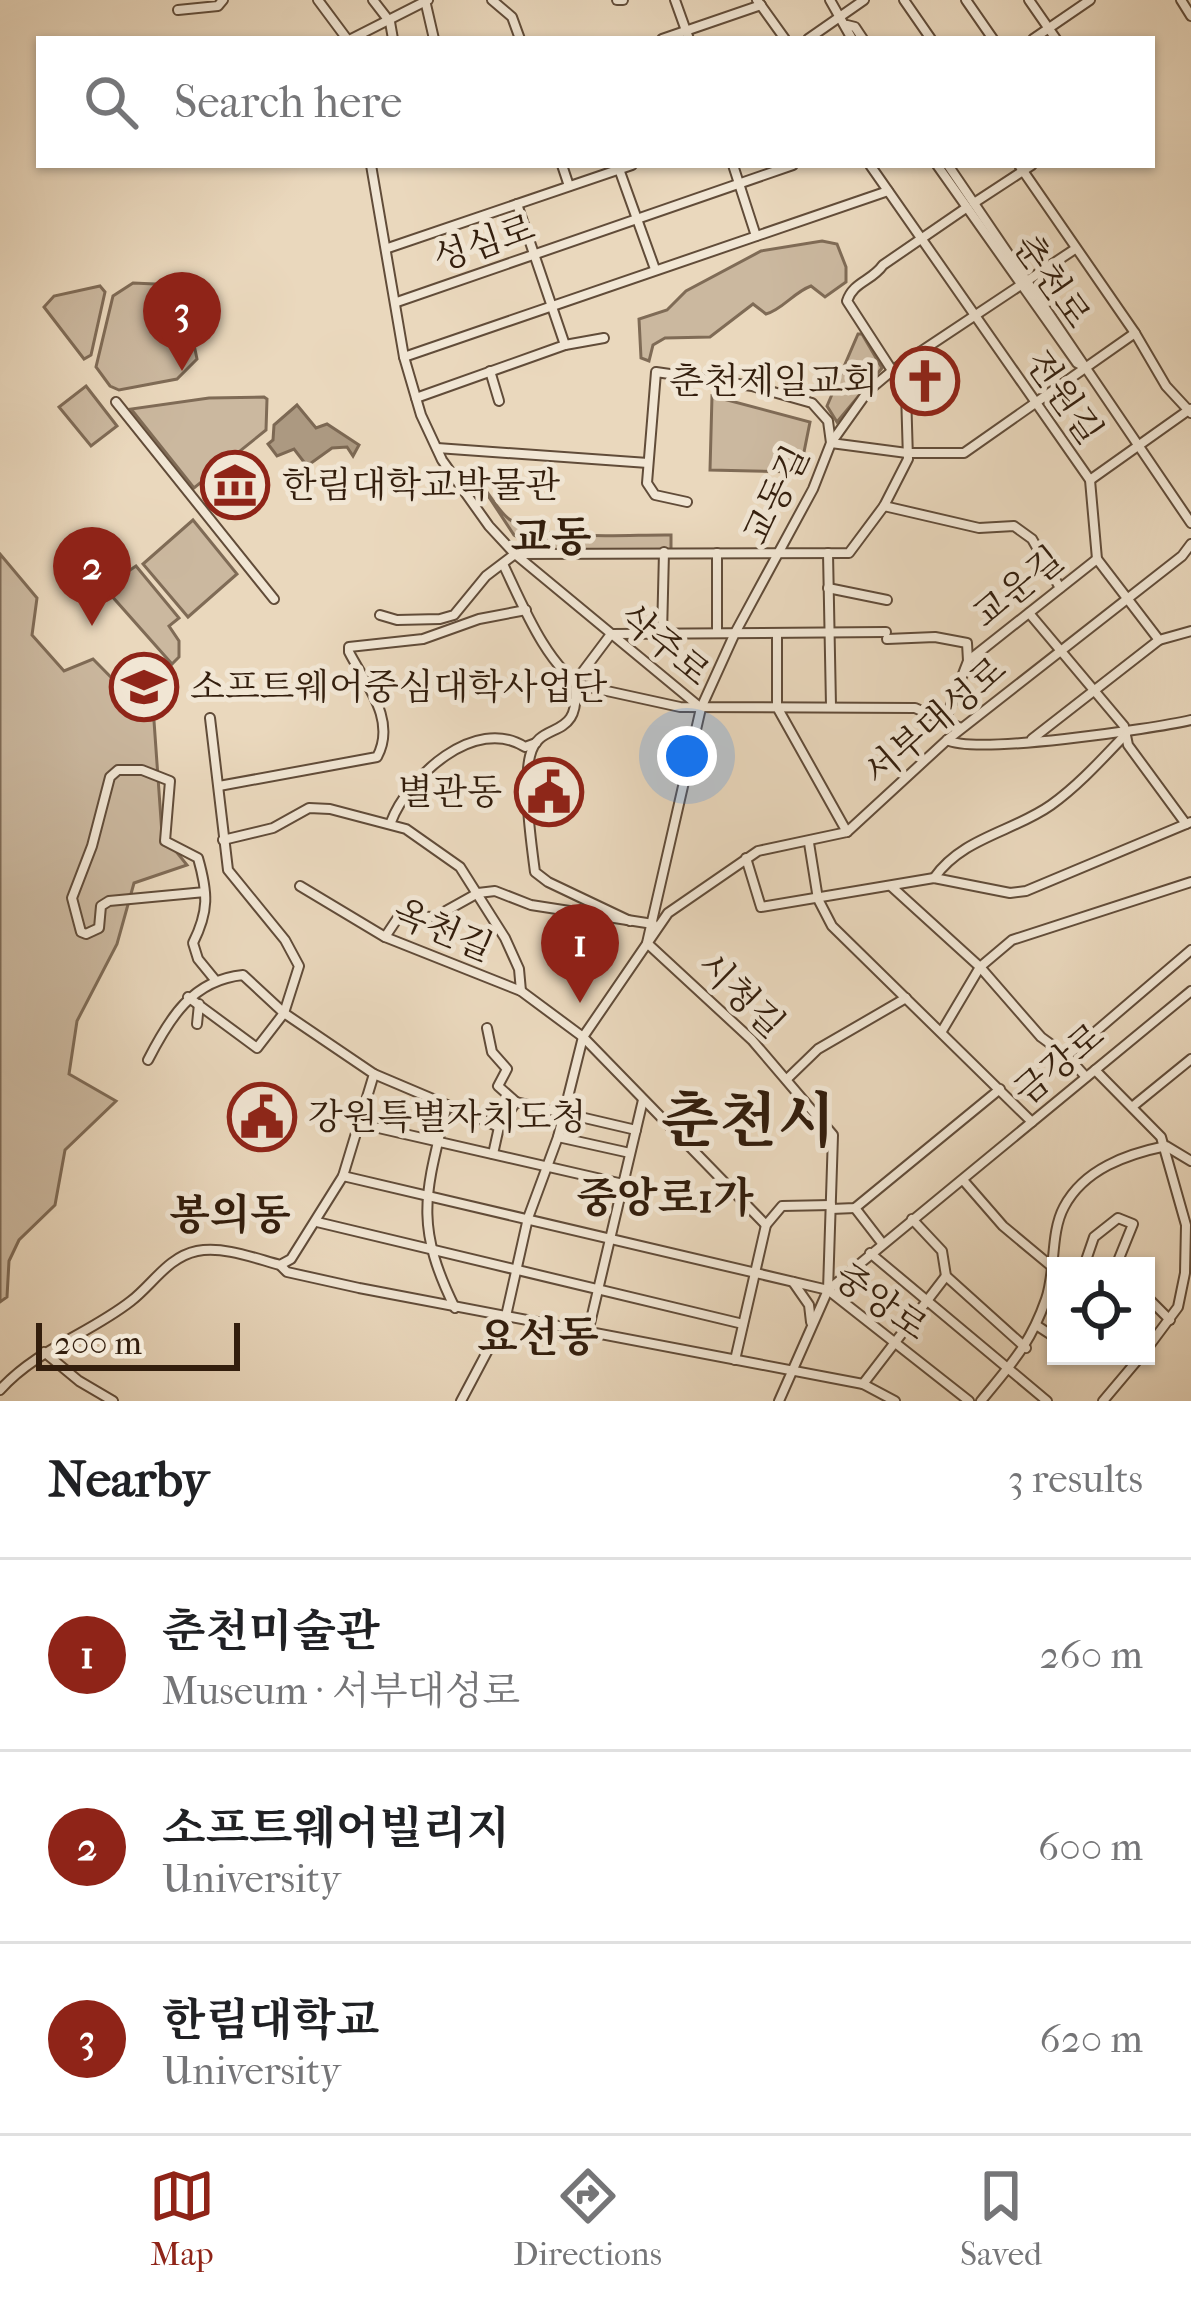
<!DOCTYPE html>
<html lang="en">
<head>
<meta charset="utf-8">
<style>
  body { margin:0; font-family:"IM FELL French Canon","Noto Serif KR",serif; background:#f2f2f2; color:#202124 }
  .controls { position:absolute; right:36px; bottom:36px; display:grid; overflow:hidden; border-radius:0px; box-shadow:0 3px 9px #0004 }
  .controls button { width:108px; height:108px; display:grid; place-items:center; padding:0; border:0; border-bottom:3px solid #e0e0e0; background:#fff; color:#202124; font:60px sans-serif }
  .scale { position:absolute; left:36px; bottom:30px; width:204px; box-sizing:border-box; padding-left:12px; border:6px solid #331e0d; border-top:0; font-size:33px; line-height:42px; white-space:nowrap; color:#331e0d; -webkit-text-stroke:9px #f1e6d4; paint-order:stroke }
  .you { position:absolute; left:687px; top:756px; width:42px; height:42px; margin:-30px; border:9px solid #fff; border-radius:50%; background:#1a73e8; box-shadow:0 0 0 18px #1a73e833 }
  .badge { display:grid; place-items:center; width:78px; height:78px; border-radius:50%; background:#8f2418; color:#fff; font-size:39px; font-weight:700 }
  .pin { position:absolute; translate:-50% -99px; filter:drop-shadow(0 3px 6px #0008) }
  .pin::after { content:''; position:absolute; top:63px; width:42px; height:36px; background:inherit; clip-path:polygon(0 0,100% 0,50% 100%) }
  .list { margin:0; padding:0; list-style:none }
  h2 { display:flex; justify-content:space-between; align-items:center; height:156px; margin:0; padding:0 48px; font-size:51px }
  h2 small { font-size:39px; font-weight:400; color:#757577 }
  .list li { display:grid; grid-template-columns:78px 1fr auto; gap:36px; align-items:center; box-sizing:border-box; height:192px; padding:0 48px; border-top:3px solid #e0e0e0 }
  .list b { display:block; font-size:45px; white-space:nowrap }
  .list p { margin:0; font-size:39px; white-space:nowrap; color:#757577 }
  .list em { font-size:39px; font-style:normal; color:#757577 }
  .icon { flex:none; width:66px; height:66px; fill:none; stroke:currentColor; stroke-width:2; stroke-linecap:round; stroke-linejoin:round }
  .map { position:relative; flex:none; width:1191px; height:1401px; overflow:hidden }
  .search { position:absolute; background:#fff; box-shadow:0 3px 9px #0004; left:36px; right:36px; top:36px; height:132px; display:flex; align-items:center; gap:30px; box-sizing:border-box; padding:0 42px; border-radius:0px; color:#757577; font-size:45px }
  .sheet { height:732px; background:#fff }
  nav { display:flex; justify-content:space-around; align-items:center; box-sizing:border-box; height:168px; border-top:3px solid #e0e0e0; background:#fff; font-size:33px; color:#757577 }
  nav a { display:grid; justify-items:center; gap:6px }
  nav .on { color:#8f2418 }
  .map>svg:first-child { display:block }
  .green { fill:#cbb89f; stroke:#7f6b56; stroke-width:3 }
  .water { fill:#ac9981; stroke:#7c6853; stroke-width:3 }
  .lines { fill:none; stroke-linecap:round; stroke-linejoin:round }
  .minor-casing { stroke:#614c39; stroke-width:12 }
  .minor { stroke:#f1e6d4; stroke-width:8 }
  .labels { text-anchor:middle; dominant-baseline:central; stroke-width:10; stroke-linejoin:round; paint-order:stroke }
  .street-label { font-size:36px; fill:#331e0d; stroke:#f1e6d4 }
  .poi-label { font-size:36px; fill:#331e0d; stroke:#f1e6d4; text-anchor:start }
  .quarter-label { font-size:42px; font-weight:bold; fill:#331e0d; stroke:#f1e6d4 }
  .town-label { font-size:60px; font-weight:bold; fill:#331e0d; stroke:#f1e6d4 }
</style>
</head>
<body>
<div class="map">
<svg width="1191" height="1401" viewBox="0 0 1191 1401">
  <rect width="100%" height="100%" fill="#ead8bd"/>
  <filter id="stains"><feTurbulence type="fractalNoise" baseFrequency=".00167" numOctaves="4"/><feColorMatrix values="0 0 0 0 .2 0 0 0 0 .09 0 0 0 0 .02 0 0 0 .5 -.17"/></filter>
  <radialGradient id="worn" r=".72"><stop offset=".6" stop-color="#630" stop-opacity="0"/><stop offset="1" stop-color="#630" stop-opacity=".3"/></radialGradient>
  <g class="green">
    <path d="M822 241 837 244 846 267V282L825 297 811 286C794 292 782 310 766 314L753 304 710 337 665 338 653 345 649 361 641 358 639 319 667 310 686 291 761 251Z"/>
    <path d="M133 283 199 286 200 292H183L197 359 177 379 119 390 110 386 96 367 113 296Z"/>
    <path d="M100 286 105 292 91 355 84 359 44 307 54 296Z"/>
    <path d="M858 334H862L882 368 837 422 827 406Z"/>
    <path d="M86 386 117 426 91 446 59 407Z"/>
    <path d="M712 396 810 422 800 472 710 470Z"/>
    <path d="M264 397 267 399 266 430 194 488 131 409 209 398Z"/>
    <path d="M479 482C489 492 497 510 509 519 539 543 631 534 671 535V550H550L527 542 514 535Z"/>
    <path d="M193 520 237 574 188 617 143 564Z"/>
    <path d="M0 554 37 598 32 635 64 671 93 659 154 721 162 834 187 865 134 883 117 944 77 1021 69 1074 116 1101 65 1150 55 1205 19 1240 9 1261 7 1297 0 1302Z"/>
    <path d="M119 564 127 572 136 566 179 618 169 626 179 641V657L172 664 110 594 108 574Z"/>
  </g>
  <path class="water" d="M297 405 316 428 327 424 359 445 353 456 347 447 332 448 307 466 294 449 277 456 268 444 273 440 274 425Z"/>
  <g class="lines">
    <g class="minor-casing">
      <g id="minor">
        <path d="M318 0 347 39"/>
        <path d="M373 0 390 22 393 39"/>
        <path d="M425 0 434 39"/>
        <path d="M492 0 512 17 520 39"/>
        <path d="M617 0H623"/>
        <path d="M675 0 689 39"/>
        <path d="M757 0 785 39"/>
        <path d="M830 0 852 39"/>
        <path d="M904 0 931 39"/>
        <path d="M966 0 993 39"/>
        <path d="M1029 0 1056 39"/>
        <path d="M1181 0 1191 16"/>
        <path d="M178 10 218 6 223 0"/>
        <path d="M847 25 855 27 863 39"/>
        <path d="M351 39 428 0"/>
        <path d="M662 39 761 5"/>
        <path d="M808 39 864 0"/>
        <path d="M1033 39 1090 0"/>
        <path d="M371 165 404 357 421 415 442 460 489 526 515 554 701 708 647 943 752 1040 833 1135 828 1290"/>
        <path d="M562 165 569 186"/>
        <path d="M733 165 756 236"/>
        <path d="M870 165 1090 480 1097 559 1159 640 1191 631"/>
        <path d="M937 165 1077 363 1083 366"/>
        <path d="M948 165 1191 523"/>
        <path d="M1019 165 1135 333 1166 386 1191 413"/>
        <path d="M619 169 655 269"/>
        <path d="M974 203 1032 165"/>
        <path d="M388 248 632 165"/>
        <path d="M1075 249 893 370 868 391 831 443 907 453H964L1135 333"/>
        <path d="M397 302 793 165"/>
        <path d="M565 345 604 338"/>
        <path d="M404 357 888 191"/>
        <path d="M490 371 499 401"/>
        <path d="M416 398 565 345 517 204"/>
        <path d="M116 402 274 599"/>
        <path d="M437 448 648 463"/>
        <path d="M1090 480 1190 409"/>
        <path d="M687 502 655 495 647 483 656 372 752 386 812 403 828 421 831 443 813 489 735 633 701 708"/>
        <path d="M884 506 979 528 1014 526 1032 539 1060 588"/>
        <path d="M717 553V632"/>
        <path d="M828 553 831 706"/>
        <path d="M503 564C520 599 548 670 584 686L680 707 915 708 961 728"/>
        <path d="M828 588 887 600"/>
        <path d="M1029 613 1124 726 1128 745 1186 824"/>
        <path d="M380 615 397 620 440 619 454 615 486 576 515 554 849 553 884 506 908 459 906 392 847 301C853 282 872 281 883 265L966 208"/>
        <path d="M777 633V707L847 832"/>
        <path d="M662 634 664 552"/>
        <path d="M887 639 935 637 967 643 968 661"/>
        <path d="M944 723 968 661 1097 559"/>
        <path d="M1032 739 1159 640"/>
        <path d="M947 740C975 755 1152 729 1191 720"/>
        <path d="M219 786 377 757C397 720 366 685 349 652V647L423 639 479 619 526 610"/>
        <path d="M391 822C408 777 475 715 525 747L536 743"/>
        <path d="M223 840 273 828 309 808 330 809 406 829 460 867 505 938 519 969 521 991"/>
        <path d="M809 843 818 899 832 926 1032 1122"/>
        <path d="M746 858 761 907 934 878 1010 893 1026 891 1191 822"/>
        <path d="M934 878C963 837 1013 832 1051 805 1079 785 1103 758 1126 734"/>
        <path d="M300 886 385 937 521 991 583 1037 766 1225 782 1206 831 1205"/>
        <path d="M892 887 980 967 1041 1037 1067 1056 1086 1077"/>
        <path d="M205 892 109 901 101 906 99 928 86 934 81 932 72 898 92 846 110 777 118 770H142L170 781 165 841 198 858C208 893 209 911 193 943L198 959 216 981"/>
        <path d="M630 921 548 882 535 872C531 842 523 784 530 756 539 717 582 745 575 682L611 634 886 632"/>
        <path d="M385 937 399 916 435 917 478 893 495 891 531 905 653 924"/>
        <path d="M188 997 257 1048 284 1013 299 966 285 940 228 870 210 718"/>
        <path d="M197 1024 199 1004"/>
        <path d="M487 1028 492 1052 507 1069 498 1086 516 1102"/>
        <path d="M942 1031 980 967 1012 940 1191 882"/>
        <path d="M1067 1056 1191 950"/>
        <path d="M1095 1070 1161 1137 1186 1225 1185 1273 1178 1307 1146 1350"/>
        <path d="M374 1074 499 1127"/>
        <path d="M787 1079 818 1049 906 998"/>
        <path d="M447 1105C426 1192 413 1223 455 1308"/>
        <path d="M1132 1107 1191 1059"/>
        <path d="M361 1124 623 1184"/>
        <path d="M558 1137 630 1153"/>
        <path d="M493 1154 499 1127 516 1102 636 1130"/>
        <path d="M343 1176 828 1290 969 1401"/>
        <path d="M963 1180 1003 1226 1051 1266"/>
        <path d="M855 1208 882 1243"/>
        <path d="M831 1209 855 1208 1000 1089"/>
        <path d="M912 1219 942 1251 946 1276 1026 1348"/>
        <path d="M317 1222 743 1324"/>
        <path d="M870 1253 1047 1401"/>
        <path d="M280 1265 287 1272 359 1288 863 1384 895 1401"/>
        <path d="M1084 1266 1094 1237 1118 1218 1133 1224 1116 1266"/>
        <path d="M793 1282 809 1305 811 1322"/>
        <path d="M1146 1296 1170 1320"/>
        <path d="M1036 1325 1056 1338"/>
        <path d="M588 1332 643 1100"/>
        <path d="M44 1352 79 1381 113 1401"/>
        <path d="M735 1360 766 1225"/>
        <path d="M863 1384 946 1276"/>
        <path d="M0 1390C37 1349 89 1334 131 1301 153 1284 168 1257 197 1251 224 1246 254 1258 280 1265L291 1259 343 1176 374 1074 284 1013 243 975C192 980 169 1019 148 1060"/>
        <path d="M461 1401 506 1316 528 1218 558 1137 583 1037 668 913 758 851 847 832 947 740 1182 556 1191 544"/>
        <path d="M779 1401 828 1290 1191 991"/>
        <path d="M981 1401C1011 1364 1030 1345 1046 1299 1056 1271 1050 1233 1064 1207 1084 1169 1127 1154 1166 1146L1191 1161"/>
        <path d="M1103 1401 1141 1356"/>
      </g>
    </g>
    <use href="#minor" class="minor"/>
  </g>
  <defs>
    <g id="church-ring" transform="scale(3.45)"><circle r="9.5" fill="#f1e6d4" stroke="#8f2418" stroke-width="1.5"/><path d="M-1.2-6h2.4v3.5h3.3v2.4h-3.3V6h-2.4V-.1h-3.3v-2.4h3.3Z" fill="#8f2418"/></g>
    <g id="museum-ring" transform="scale(3.45)"><circle r="9.5" fill="#f1e6d4" stroke="#8f2418" stroke-width="1.5"/><path d="M0-6L6-3V-2H-6V-3ZM-5-1h2V3h-2ZM-1-1h2V3h-2ZM3-1h2V3H3ZM-6 4H6V6H-6Z" fill="#8f2418"/></g>
    <g id="university-ring" transform="scale(3.45)"><circle r="9.5" fill="#f1e6d4" stroke="#8f2418" stroke-width="1.5"/><path d="M0-5L7-2L0 1L-7-2ZM-4 1L0 2.5L4 1V4Q0 6-4 4Z" fill="#8f2418"/></g>
    <g id="civic-ring" transform="scale(3.45)"><circle r="9.5" fill="#f1e6d4" stroke="#8f2418" stroke-width="1.5"/><path d="M-.6-6.5H3V-4.5H.6V-3L4-1V1h2V6H-6V1h2V-1L-.6-3ZM-1.2 2.5V6h2.4V2.5Z" fill="#8f2418"/></g>
  </defs>
  <g fill-rule="evenodd">
    <use href="#church-ring" x="925" y="381"/>
    <use href="#museum-ring" x="235" y="485"/>
    <use href="#university-ring" x="144" y="687"/>
    <use href="#civic-ring" x="549" y="792"/>
    <use href="#civic-ring" x="262" y="1117"/>
  </g>
  <g class="labels">
    <g class="street-label">
      <text transform="translate(484 243) rotate(-19)">성심로</text>
      <text transform="translate(1052 281) rotate(55)">춘천로</text>
      <text transform="translate(1064 397) rotate(55)">전원길</text>
      <text transform="translate(776 495) rotate(-64)">교동길</text>
      <text transform="translate(1018 587) rotate(-39)">교운길</text>
      <text transform="translate(665 645) rotate(40)">삭주로</text>
      <text transform="translate(935 721) rotate(-41)">서부대성로</text>
      <text transform="translate(443 930) rotate(23)">옥천길</text>
      <text transform="translate(741 995) rotate(44)">시청길</text>
      <text transform="translate(1059 1064) rotate(-40)">금강로</text>
      <text transform="translate(881 1302) rotate(35)">중앙로</text>
    </g>
    <g class="poi-label">
      <text x="878" y="381" text-anchor="end">춘천제일교회</text>
      <text x="282" y="485">한림대학교박물관</text>
      <text x="190" y="687">소프트웨어중심대학사업단</text>
      <text x="502" y="792" text-anchor="end">별관동</text>
      <text x="308" y="1117">강원특별자치도청</text>
    </g>
    <g class="quarter-label">
      <text x="551" y="537">교동</text>
      <text x="665" y="1198">중앙로1가</text>
      <text x="230" y="1215">봉의동</text>
      <text x="538" y="1337">요선동</text>
    </g>
    <g class="town-label">
      <text x="748" y="1121">춘천시</text>
    </g>
  </g>
  <rect width="100%" height="100%" filter="url(#stains)"/>
  <rect width="100%" height="100%" fill="url(#worn)"/>
</svg>
<div class="controls">
<button><svg class="icon" aria-label="locate" viewBox="0 0 24 24"><circle cx="12" cy="12" r="6"/><path d="M12 2v4M12 18v4M2 12h4M18 12h4"/></svg></button>
</div>
<div class="scale">200 m</div>
<div class="you"></div>
<div class="pin badge" style="left:580px;top:1003px">1</div>
<div class="pin badge" style="left:92px;top:626px">2</div>
<div class="pin badge" style="left:182px;top:371px">3</div>
<div class="search"><svg class="icon" aria-label="search" viewBox="0 0 24 24"><circle cx="10" cy="10" r="6"/><path d="M15 15l6 6"/></svg>Search here</div>
</div>
<section class="sheet">
<h2>Nearby<small>3 results</small></h2>
<ul class="list">
<li><span class="badge">1</span><div><b>춘천미술관</b><p>Museum · 서부대성로</p></div><em>260 m</em></li>
<li><span class="badge">2</span><div><b>소프트웨어빌리지</b><p>University</p></div><em>600 m</em></li>
<li><span class="badge">3</span><div><b>한림대학교</b><p>University</p></div><em>620 m</em></li>
</ul>
</section>
<nav>
<a class="on"><svg class="icon" aria-label="map" viewBox="0 0 24 24"><path d="M3 6l6-2 6 2 6-2v14l-6 2-6-2-6 2zM9 4v14M15 6v14"/></svg>Map</a>
<a><svg class="icon" aria-label="directions" viewBox="0 0 24 24"><path d="M12 3l9 9-9 9-9-9zM9 14v-3h6M13 9l2 2-2 2"/></svg>Directions</a>
<a><svg class="icon" aria-label="saved" viewBox="0 0 24 24"><path d="M7 4h10v16l-5-4-5 4z"/></svg>Saved</a>
</nav>
</body>
</html>
